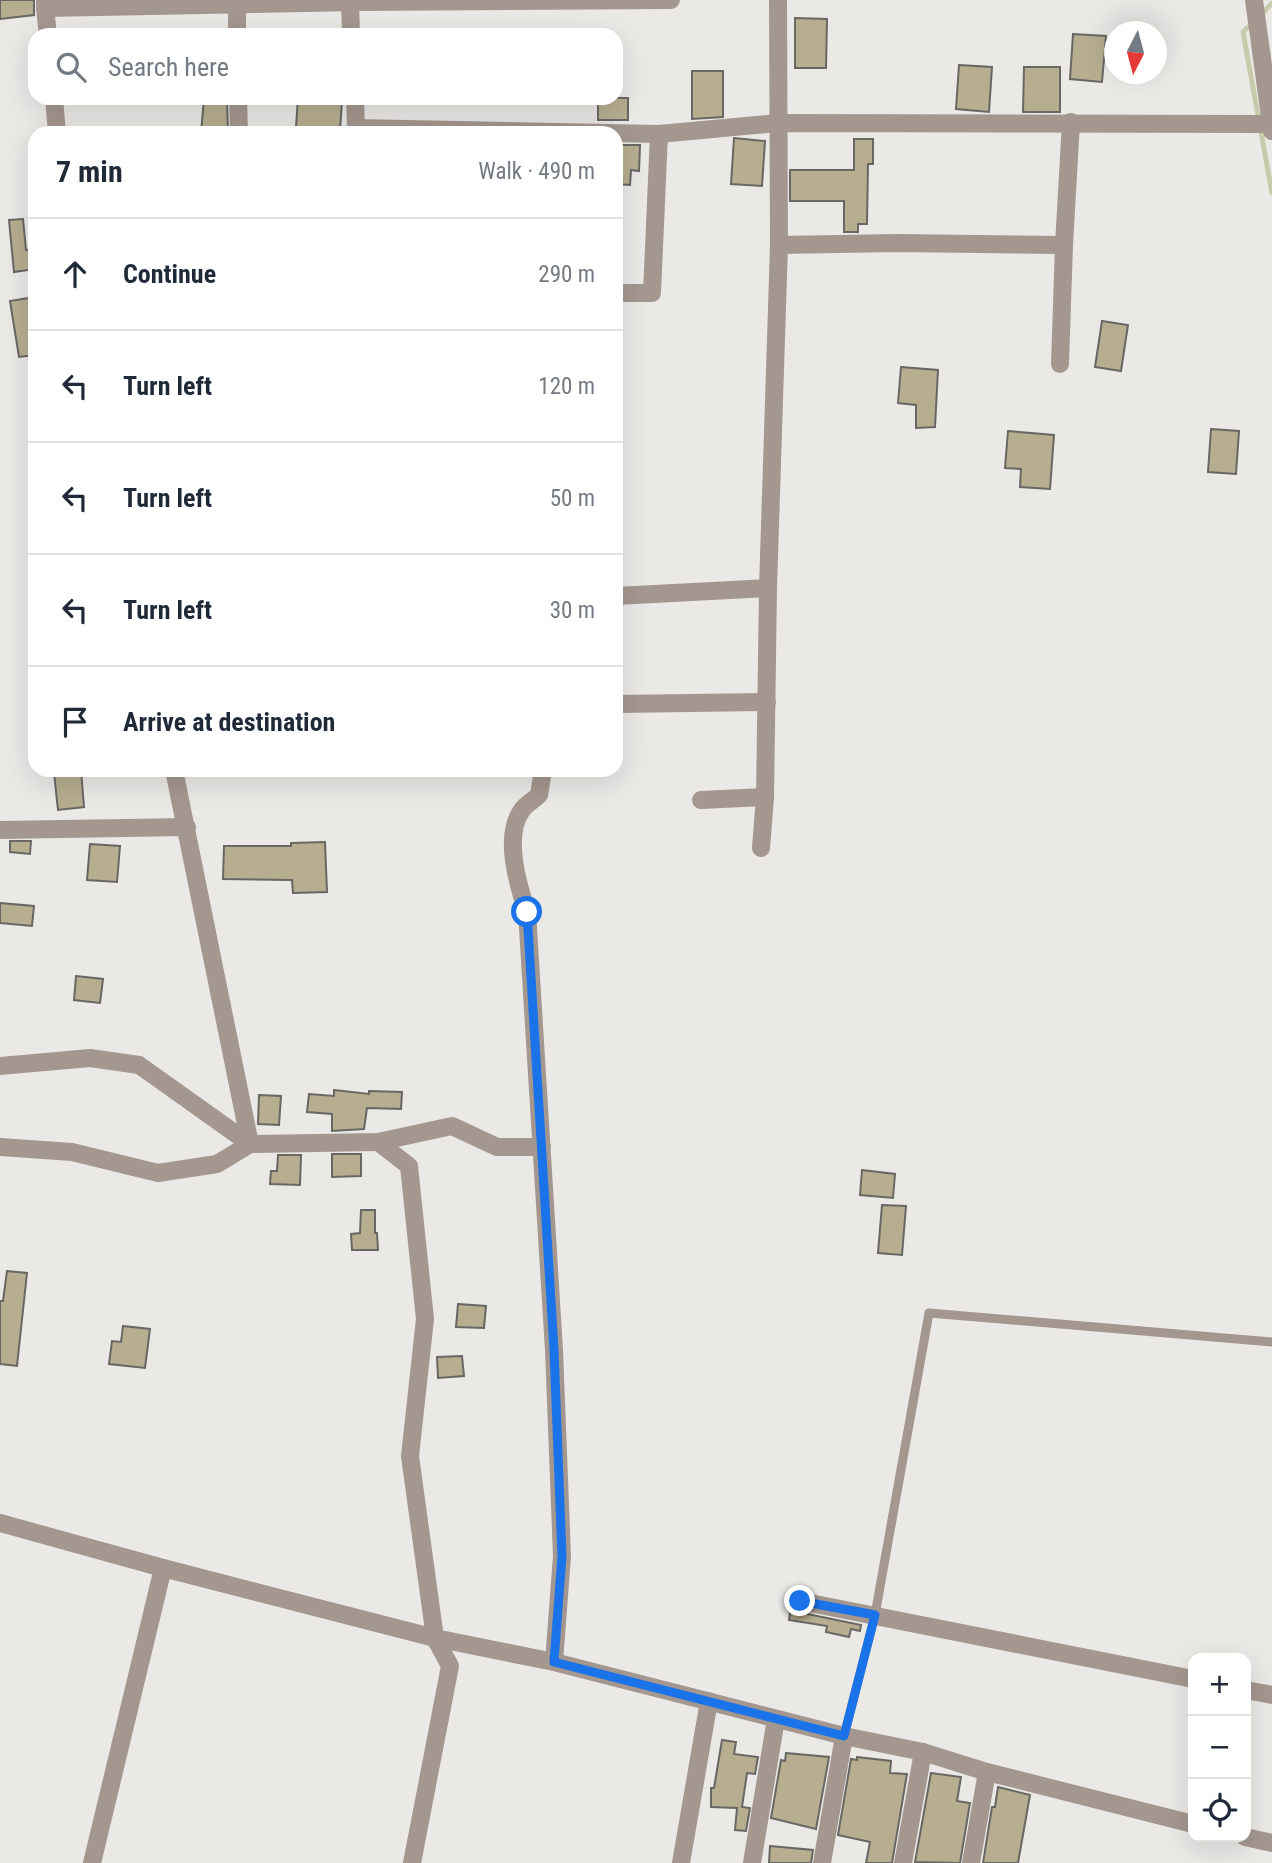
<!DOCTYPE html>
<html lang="en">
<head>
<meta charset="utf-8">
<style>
  body { margin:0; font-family:"Roboto Condensed",sans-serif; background:#f6f6f7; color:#1f2937 }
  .controls { position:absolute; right:21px; bottom:21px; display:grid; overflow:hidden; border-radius:14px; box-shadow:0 7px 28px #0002 }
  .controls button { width:63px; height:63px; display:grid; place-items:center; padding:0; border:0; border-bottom:2px solid #e0e1e3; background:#fff; color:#1f2937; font:35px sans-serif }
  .compass { position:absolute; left:1104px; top:21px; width:63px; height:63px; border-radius:50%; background:#fff; box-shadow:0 7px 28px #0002; rotate:186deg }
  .stop { position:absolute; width:21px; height:21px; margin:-16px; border:5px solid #1a73e8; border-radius:50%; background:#fff }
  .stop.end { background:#1a73e8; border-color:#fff; box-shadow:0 2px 7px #0008 }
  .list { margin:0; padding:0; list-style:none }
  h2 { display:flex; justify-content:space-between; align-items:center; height:91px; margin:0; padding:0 28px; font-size:30px }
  h2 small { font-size:23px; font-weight:400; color:#747a83 }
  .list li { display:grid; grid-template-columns:46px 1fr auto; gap:21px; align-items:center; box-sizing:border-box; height:112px; padding:0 28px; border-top:2px solid #e0e1e3 }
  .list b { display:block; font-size:26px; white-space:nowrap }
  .list em { font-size:23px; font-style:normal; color:#747a83 }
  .icon { flex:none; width:38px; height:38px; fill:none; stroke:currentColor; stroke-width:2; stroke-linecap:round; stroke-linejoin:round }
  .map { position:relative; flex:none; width:1272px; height:1863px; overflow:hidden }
  .search { position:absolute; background:#fff; box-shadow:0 7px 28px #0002; left:28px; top:28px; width:595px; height:77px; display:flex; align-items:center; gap:18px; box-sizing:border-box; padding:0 24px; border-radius:21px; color:#747a83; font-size:26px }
  .panel { position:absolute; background:#fff; box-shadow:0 7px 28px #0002; left:28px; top:126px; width:595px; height:651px; border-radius:21px }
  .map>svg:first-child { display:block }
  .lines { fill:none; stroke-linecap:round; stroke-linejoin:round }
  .stream { stroke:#c7caab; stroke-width:5 }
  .building { fill:#b7ae90; stroke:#686764; stroke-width:2 }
  .lane { stroke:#a4978f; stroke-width:9 }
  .street { stroke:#a4978f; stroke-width:18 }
  .route { stroke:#1a73e8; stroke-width:9 }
</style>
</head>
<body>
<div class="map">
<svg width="1272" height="1863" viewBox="0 0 1272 1863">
  <rect width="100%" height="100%" fill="#ebe9e6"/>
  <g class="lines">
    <g class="stream">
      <path d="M1261 15 1272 3"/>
      <path d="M1254 21 1243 32 1272 193"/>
    </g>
  </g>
  <g class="building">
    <path d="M0 0H34V15L0 19Z"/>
    <path d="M795 18 827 19 826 68H795Z"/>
    <path d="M1073 34 1106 36 1102 82 1070 79Z"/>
    <path d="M959 65 992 67 989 112 956 109Z"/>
    <path d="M1024 67H1060V112H1023Z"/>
    <path d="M692 71H723V117L692 119Z"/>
    <path d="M204 98H227L228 133H201Z"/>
    <path d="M298 98 342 101 340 130 296 127Z"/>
    <rect x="598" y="98" width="30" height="22"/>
    <path d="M734 138 765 141 762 186 731 184Z"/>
    <path d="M854 139H873V164H868L867 224H858V232H844V201H790V170H854Z"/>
    <path d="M616 145H640L639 171 631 170 630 185 616 184Z"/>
    <path d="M23 219 26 250 35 249V269L14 272 9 220Z"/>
    <path d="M35 297V355L19 357 10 301Z"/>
    <path d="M1102 321 1128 325 1121 371 1095 367Z"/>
    <path d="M901 367 938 370 935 427 916 428V405L898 403Z"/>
    <path d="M1211 429 1239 431 1236 474 1208 472Z"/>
    <path d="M1008 431 1054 435 1050 489 1020 487 1021 469 1005 468Z"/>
    <path d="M81 770 84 807 58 810 54 773Z"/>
    <path d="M10 841H31L30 854 10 852Z"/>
    <path d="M325 842 327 892 293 893 292 880 223 879 224 846H291V843Z"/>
    <path d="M90 844 120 846 117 882 87 880Z"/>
    <path d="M0 903 34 906 32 926 0 923Z"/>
    <path d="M76 976 103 979 100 1003 74 1000Z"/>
    <path d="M334 1090 369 1094V1091L402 1092 401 1109 367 1108 364 1129 332 1131V1114L307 1112 309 1094 334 1096Z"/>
    <path d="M259 1095 281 1096 279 1125 258 1124Z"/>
    <path d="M332 1154H361V1176L332 1177Z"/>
    <path d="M278 1155H301L300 1185 270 1184 271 1171H277Z"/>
    <path d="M862 1170 895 1174 893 1198 860 1195Z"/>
    <path d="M882 1205 906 1206 902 1255 878 1253Z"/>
    <path d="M361 1210H375V1233H377L378 1250H352L351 1234 360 1233Z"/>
    <path d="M7 1271 27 1273 17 1366 0 1364V1301H3Z"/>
    <path d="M458 1304 486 1306 484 1328 456 1327Z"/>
    <path d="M123 1326 150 1329 145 1368 109 1364 112 1341 121 1342Z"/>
    <path d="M462 1356 464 1376 438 1378 437 1357Z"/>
    <path d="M791 1607 798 1612 861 1625 860 1631 851 1629 849 1637 826 1632 827 1626 789 1620Z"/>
    <path d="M722 1740 736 1742 734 1754 758 1757 755 1774 747 1773 742 1807 750 1808 746 1831 735 1830 737 1808 711 1807V1788H714Z"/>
    <path d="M786 1753 829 1757 816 1829 771 1818 781 1760 785 1761Z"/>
    <path d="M857 1757 891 1761 890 1773 907 1774 892 1863H866L870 1842 838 1835 851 1759 857 1760Z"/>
    <path d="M931 1773 961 1777 957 1801 970 1803 960 1863 915 1862Z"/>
    <path d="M998 1787 1030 1795 1018 1863H983L992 1807H995Z"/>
    <path d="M770 1846 813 1850 811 1863H769Z"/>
  </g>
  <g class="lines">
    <path class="lane" d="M844 1736 875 1615 929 1313 1272 1342"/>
    <g class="street">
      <path d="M45 0V8L358 2 671 0"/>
      <path d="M1254 0 1272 131"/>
      <path d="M350 2 351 35"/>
      <path d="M237 4V35"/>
      <path d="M45 8 48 35"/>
      <path d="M54 98 57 133"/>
      <path d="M238 98 239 133"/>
      <path d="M355 98 356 128 659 134 778 123 1269 124"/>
      <path d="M779 245 898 243 1064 245 1071 122"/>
      <path d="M616 293H652L659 134"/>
      <path d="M1060 364 1064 245"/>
      <path d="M616 596 768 588"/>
      <path d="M616 704 767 702"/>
      <path d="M543 770 539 795C534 800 526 804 522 810 503 836 518 885 527 912L554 1350 562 1556 554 1662"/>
      <path d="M701 800 765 797"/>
      <path d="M0 830 187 827"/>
      <path d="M761 848 765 797 768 588 779 245 778 0"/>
      <path d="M0 1066 90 1058 139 1065 250 1144 378 1142 452 1126 497 1147H542"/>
      <path d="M378 1142 409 1166 425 1319 410 1456 435 1638 450 1666 412 1863"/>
      <path d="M0 1147 72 1152 158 1173 217 1164 250 1144 174 770"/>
      <path d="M0 1523 163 1568 435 1638 554 1662 844 1736 923 1752 987 1772 1193 1824"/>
      <path d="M800 1601 1193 1679"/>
      <path d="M1246 1690 1272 1695"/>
      <path d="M1245 1837 1272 1843"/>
      <path d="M92 1863 163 1568"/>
      <path d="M681 1863 709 1701"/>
      <path d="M752 1863 776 1719"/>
      <path d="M822 1863 844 1736"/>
      <path d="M903 1863 923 1752"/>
      <path d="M971 1863 987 1772"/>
    </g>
  </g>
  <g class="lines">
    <path class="route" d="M527 912 554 1350 562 1556 554 1662 844 1736 875 1615 800 1601"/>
  </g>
</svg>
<div class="controls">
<button>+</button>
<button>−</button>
<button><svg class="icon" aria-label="locate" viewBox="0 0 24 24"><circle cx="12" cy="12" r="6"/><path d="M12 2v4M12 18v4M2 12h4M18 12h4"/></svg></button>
</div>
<svg class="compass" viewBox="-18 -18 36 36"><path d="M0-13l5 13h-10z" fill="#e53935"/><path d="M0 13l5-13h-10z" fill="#747a83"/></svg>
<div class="stop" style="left:527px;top:912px"></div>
<div class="stop end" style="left:800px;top:1601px"></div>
<div class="search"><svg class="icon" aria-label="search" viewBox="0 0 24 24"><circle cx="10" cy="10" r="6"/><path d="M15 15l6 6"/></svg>Search here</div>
<section class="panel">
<h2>7 min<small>Walk · 490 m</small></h2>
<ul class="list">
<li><svg class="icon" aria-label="ahead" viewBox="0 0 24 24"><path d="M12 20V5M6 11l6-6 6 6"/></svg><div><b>Continue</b></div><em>290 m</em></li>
<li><svg class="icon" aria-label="left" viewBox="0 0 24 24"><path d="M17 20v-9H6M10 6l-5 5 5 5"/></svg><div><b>Turn left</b></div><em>120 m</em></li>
<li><svg class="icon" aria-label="left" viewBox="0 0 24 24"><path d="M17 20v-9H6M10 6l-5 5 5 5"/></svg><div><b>Turn left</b></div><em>50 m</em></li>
<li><svg class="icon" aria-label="left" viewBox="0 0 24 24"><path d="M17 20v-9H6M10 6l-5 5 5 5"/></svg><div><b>Turn left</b></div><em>30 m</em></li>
<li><svg class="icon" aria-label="arrive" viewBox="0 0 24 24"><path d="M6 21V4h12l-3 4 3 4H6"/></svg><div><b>Arrive at destination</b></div></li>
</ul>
</section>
</div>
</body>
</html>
